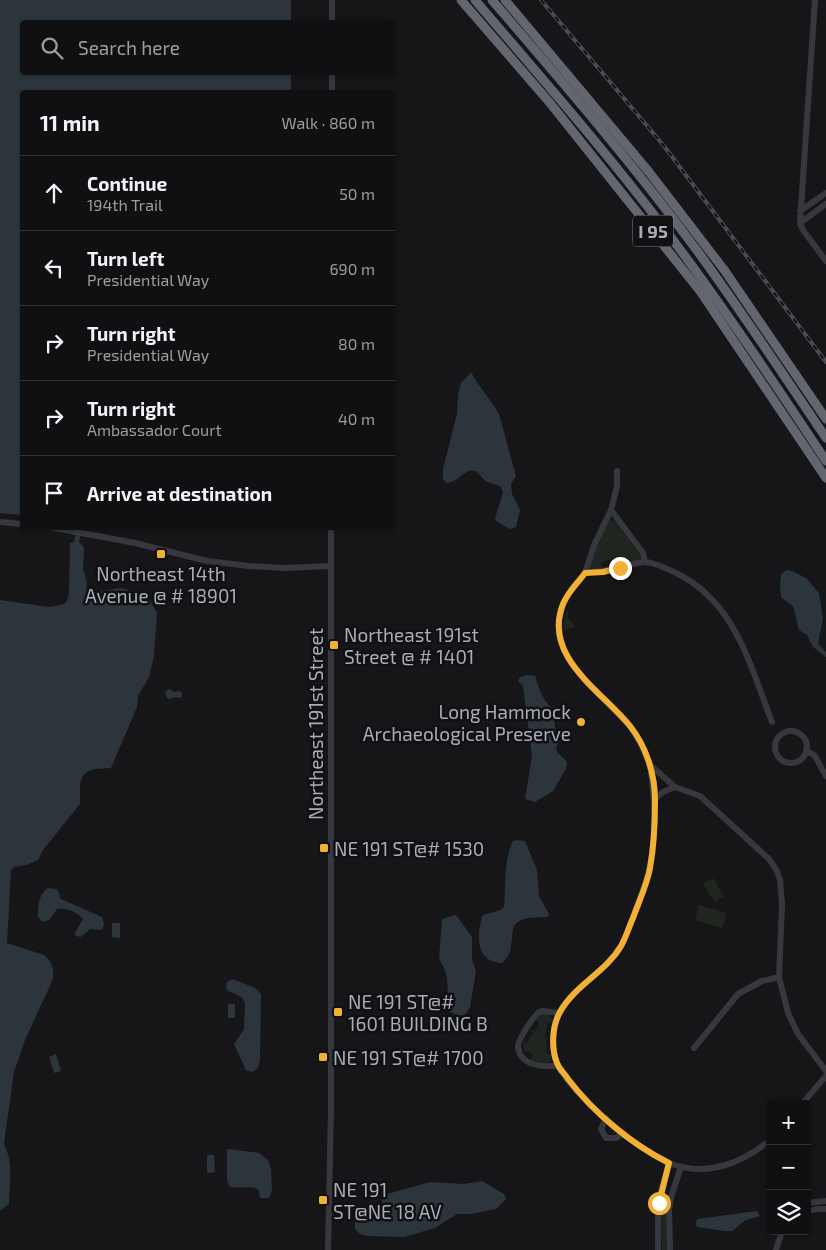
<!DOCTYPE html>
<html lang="en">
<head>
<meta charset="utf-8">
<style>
  body { margin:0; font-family:"Exo 2",sans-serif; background:#19191b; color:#f1f3f6 }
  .controls { position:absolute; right:15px; bottom:15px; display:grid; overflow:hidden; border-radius:5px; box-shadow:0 1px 4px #0004 }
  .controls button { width:45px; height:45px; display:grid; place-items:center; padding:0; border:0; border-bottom:1px solid #303032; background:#101012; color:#f1f3f6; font:25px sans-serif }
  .stop { position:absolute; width:15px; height:15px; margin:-11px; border:4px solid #f2b134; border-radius:50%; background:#fff }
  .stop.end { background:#f2b134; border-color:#fff; box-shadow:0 1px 5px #0008 }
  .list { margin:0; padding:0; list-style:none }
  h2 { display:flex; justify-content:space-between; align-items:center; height:65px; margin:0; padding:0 20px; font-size:21px }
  h2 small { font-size:16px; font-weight:400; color:#9c9d9f }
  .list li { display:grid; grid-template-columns:32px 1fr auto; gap:15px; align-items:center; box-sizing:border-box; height:75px; padding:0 20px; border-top:1px solid #303032 }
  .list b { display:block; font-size:19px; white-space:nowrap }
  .list p { margin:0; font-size:16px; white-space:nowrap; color:#9c9d9f }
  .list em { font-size:16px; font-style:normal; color:#9c9d9f }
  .icon { flex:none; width:28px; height:28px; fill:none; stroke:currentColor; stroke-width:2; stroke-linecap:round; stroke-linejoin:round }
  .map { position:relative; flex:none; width:826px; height:1250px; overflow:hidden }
  .search { position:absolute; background:#101012; box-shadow:0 1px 4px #0004; left:20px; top:20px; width:375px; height:55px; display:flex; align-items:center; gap:12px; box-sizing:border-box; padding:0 18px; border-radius:5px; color:#9c9d9f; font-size:19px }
  .panel { position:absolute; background:#101012; box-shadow:0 1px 4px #0004; left:20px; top:90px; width:375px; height:440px; border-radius:5px }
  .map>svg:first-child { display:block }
  .green { fill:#1e261f }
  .water { fill:#2c353c }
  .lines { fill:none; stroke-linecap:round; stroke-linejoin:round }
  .minor { stroke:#37383d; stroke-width:6 }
  .highway { stroke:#63666e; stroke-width:9 }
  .rail-casing { stroke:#4a4c52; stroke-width:4 }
  .rail { stroke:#111113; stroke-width:2; stroke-dasharray:5.5; stroke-linecap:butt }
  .route { stroke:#f2b134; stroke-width:6 }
  .poi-dot { fill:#f2b134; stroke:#111113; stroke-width:2 }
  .labels { text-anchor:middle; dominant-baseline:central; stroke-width:5; stroke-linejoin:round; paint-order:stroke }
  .shield { fill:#111113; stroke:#7b7e86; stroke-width:1 }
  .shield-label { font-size:18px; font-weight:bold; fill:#a8adb8 }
  .poi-label { font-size:19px; fill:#a8adb8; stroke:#111113; text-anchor:start }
  .street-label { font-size:19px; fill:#a8adb8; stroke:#111113 }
</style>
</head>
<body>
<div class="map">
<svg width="826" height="1250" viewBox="0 0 826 1250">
  <rect width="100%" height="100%" fill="#161618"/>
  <g class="green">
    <path d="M611 520 615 521 640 555V559L636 561 620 563 617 558 601 562 602 568 593 570 589 567 600 537 609 521Z"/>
    <path d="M567 609 569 612 567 617 572 622 575 628H567V630L564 631V622Z"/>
    <path d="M713 878 724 896 715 902 712 896 710 897 703 883Z"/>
    <path d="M699 905 727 913 722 928 695 920Z"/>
    <path d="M544 1013 550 1015 553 1022 548 1023 545 1037 550 1038 546 1040 547 1054H552L551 1060C546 1067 537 1062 531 1059L533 1055 529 1051 525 1053 523 1045 524 1041 527 1042 533 1033 530 1029 535 1031 539 1024 536 1020 540 1015Z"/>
    <path d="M663 1207 666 1211 667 1250H662L661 1209Z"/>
  </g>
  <g class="water">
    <path d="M0 0H291V22H22V72L291 73V92H22V515L0 513Z"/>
    <path d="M471 372C479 388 491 399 499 414L516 476 511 484 512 494 520 510 516 527 510 529 497 522 495 518 503 493 501 487C497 484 490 484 486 481 479 476 476 466 465 473 459 477 455 482 447 483L443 479V469L457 414 458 394 461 383Z"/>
    <path d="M77 528H82L79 542 83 546 84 549 83 569 87 582 86 590 87 593 121 588 137 592 149 599 157 613 154 656 149 677 138 696 137 707 111 768 94 769 87 772 82 777 80 785V804L43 850 38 860 26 865 14 867 11 870 7 943 44 955C52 961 54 969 53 979L25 1040 14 1072 4 1143C5 1148 8 1153 9 1158 12 1173 9 1189 9 1204L0 1211V600L49 607 65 604 68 598 69 592 70 543 74 542Z"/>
    <path d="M787 570 792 571 806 578 819 593 823 618 818 644 826 652V657L813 647 807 635 799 630 793 606 781 597 780 585 781 574Z"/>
    <path d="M527 675 535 676C539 688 542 700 552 708L556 733 560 740 556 748 557 752 567 762 566 769 553 791 535 802 525 799 532 756 523 686 518 681 520 677Z"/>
    <path d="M169 689 174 692 180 691 182 693V697L179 698 175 697 170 699 167 698 165 692Z"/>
    <path d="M517 840 525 841 537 870 539 896 549 914 548 917C537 918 528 916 518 922 508 927 516 949 505 960 502 964 499 963 495 962 475 957 477 930 483 915L501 910 504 907C506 885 503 862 513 841Z"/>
    <path d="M48 888 57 889 61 899 102 917 104 925 102 930 90 929 81 937 76 936 75 933 83 919C77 912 65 907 57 909L49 920 42 922 38 917C38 906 38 895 48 888Z"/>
    <path d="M456 915 472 937V959L476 971 470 1007 465 1015 458 1016 449 1011 447 978 445 970 439 958 442 919Z"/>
    <path d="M112 923H120V938L112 937Z"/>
    <path d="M233 979 255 988 261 994 260 1060 258 1068 252 1072 246 1070 234 1044 244 1029 245 1004 242 997 228 991 226 988 227 982Z"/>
    <rect x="228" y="1004" width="7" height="14"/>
    <path d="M56 1054 61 1071 54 1073 49 1057Z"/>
    <path d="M229 1149 259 1153 268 1160 271 1169 272 1191 269 1198H260L259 1190C250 1184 239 1190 229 1186L227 1179V1150Z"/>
    <path d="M207 1155H214L215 1172 207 1173Z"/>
    <path d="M482 1181 504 1194 506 1199 496 1209 471 1214H457L435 1228 404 1237 367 1236 360 1234 355 1229V1223L357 1220C362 1220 368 1221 373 1219 384 1217 380 1202 384 1195L430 1182 464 1184Z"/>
    <path d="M757 1211 760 1216 746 1220 732 1231H725L697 1227 696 1224 697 1219Z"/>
  </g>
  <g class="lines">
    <g class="minor">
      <path d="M332 0V22"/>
      <path d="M815 0 800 223 803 230 826 261"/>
      <path d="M332 72V92"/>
      <path d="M800 211 826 193"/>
      <path d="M800 223 826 204"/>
      <path d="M617 471V486L611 510 595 543 585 573 570 591 563 605 559 620 560 636 564 650 571 663 588 684 630 726 642 746 650 765 675 787"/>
      <path d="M611 510 643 553 645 562"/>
      <path d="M0 522 22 524"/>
      <path d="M54 528 135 543 207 561 249 566 284 568 330 566"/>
      <path d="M585 573C598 572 610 570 622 567 629 566 637 562 644 562 655 562 667 569 676 573 736 602 750 666 772 722"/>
      <circle cx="791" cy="747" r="16"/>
      <path d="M806 750 815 756 826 776"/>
      <path d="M650 765C655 799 657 836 649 870 645 886 639 901 633 917 628 929 625 944 616 954 597 979 563 993 555 1025 552 1037 553 1055 558 1066 575 1096 639 1152 672 1164 707 1177 743 1163 770 1140"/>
      <path d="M655 799 663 792 675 787 700 796 769 859 777 871 780 880 782 904 779 977 788 1013 798 1034 826 1071"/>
      <path d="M694 1048 738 994 762 981 779 977"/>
      <path d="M558 1065C545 1068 520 1066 518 1047 518 1039 532 1019 538 1013L542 1011 559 1013"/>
      <path d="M802 1104 826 1076"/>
      <path d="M606 1118 601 1129 606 1138H616L623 1133"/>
      <path d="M807 1203 826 1201"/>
      <path d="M807 1212 816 1209H826"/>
      <path d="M328 1250 331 1110V528"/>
      <path d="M658 1250V1210L661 1191 669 1163"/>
      <path d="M670 1250 669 1210 671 1197 681 1167"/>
      <path d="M776 1250 782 1231"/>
    </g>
    <g class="highway">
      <path d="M461 0 550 103 700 291 826 478"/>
      <path d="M475 0C539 75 604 149 664 228 721 303 774 382 826 461"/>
      <path d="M492 0C564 84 636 167 701 256 744 315 785 377 826 438"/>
      <path d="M505 0 649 172 725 271 826 419"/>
    </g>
    <g class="rail-casing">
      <path id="rail" d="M541 0 664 146 826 362"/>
    </g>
    <use href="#rail" class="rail"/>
  </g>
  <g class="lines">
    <path class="route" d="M620 568 603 572 585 573C577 584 568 592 563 604 542 657 602 691 630 726 646 746 655 774 655 800 655 822 654 846 650 868 647 885 639 901 633 918 629 927 626 937 621 946 606 972 575 985 560 1012 552 1026 551 1048 557 1063 559 1069 565 1074 568 1079 594 1113 631 1144 669 1163L659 1203"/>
  </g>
  <g class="poi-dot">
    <rect x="156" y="549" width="10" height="10" rx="2.5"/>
    <rect x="329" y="640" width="10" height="10" rx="2.5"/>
    <circle cx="581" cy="722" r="5"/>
    <rect x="319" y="843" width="10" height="10" rx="2.5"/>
    <rect x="333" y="1007" width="10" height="10" rx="2.5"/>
    <rect x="318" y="1052" width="10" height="10" rx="2.5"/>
    <rect x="318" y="1195" width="10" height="10" rx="2.5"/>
  </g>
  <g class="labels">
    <rect class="shield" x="633" y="215.5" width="40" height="31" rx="4"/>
    <g class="shield-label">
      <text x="653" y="231">I 95</text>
    </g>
    <g class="poi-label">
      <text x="161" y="573" text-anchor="middle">Northeast 14th<tspan x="161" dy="22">Avenue @ # 18901</tspan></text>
      <text x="344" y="634">Northeast 191st<tspan x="344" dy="22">Street @ # 1401</tspan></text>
      <text x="571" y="711" text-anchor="end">Long Hammock<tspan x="571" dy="22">Archaeological Preserve</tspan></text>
      <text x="334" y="848">NE 191 ST@# 1530</text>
      <text x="348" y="1001">NE 191 ST@#<tspan x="348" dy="22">1601 BUILDING B</tspan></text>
      <text x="333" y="1057">NE 191 ST@# 1700</text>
      <text x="333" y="1189">NE 191<tspan x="333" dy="22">ST@NE 18 AV</tspan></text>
    </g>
    <g class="street-label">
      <text transform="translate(315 724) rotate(-90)">Northeast 191st Street</text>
    </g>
  </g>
</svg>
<div class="controls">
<button>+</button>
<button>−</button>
<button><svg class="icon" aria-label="layers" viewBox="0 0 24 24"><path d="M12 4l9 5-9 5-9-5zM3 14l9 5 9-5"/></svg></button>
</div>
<div class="stop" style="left:659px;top:1203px"></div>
<div class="stop end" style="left:620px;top:568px"></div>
<div class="search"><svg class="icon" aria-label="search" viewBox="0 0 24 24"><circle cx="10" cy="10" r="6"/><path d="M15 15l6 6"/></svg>Search here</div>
<section class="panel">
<h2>11 min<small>Walk · 860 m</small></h2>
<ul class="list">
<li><svg class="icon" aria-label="ahead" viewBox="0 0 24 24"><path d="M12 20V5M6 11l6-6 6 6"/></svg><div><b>Continue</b><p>194th Trail</p></div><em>50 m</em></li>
<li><svg class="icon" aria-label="left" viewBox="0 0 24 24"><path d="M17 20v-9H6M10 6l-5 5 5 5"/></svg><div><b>Turn left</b><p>Presidential Way</p></div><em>690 m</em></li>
<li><svg class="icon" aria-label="right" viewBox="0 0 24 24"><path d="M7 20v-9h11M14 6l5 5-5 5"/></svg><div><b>Turn right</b><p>Presidential Way</p></div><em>80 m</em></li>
<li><svg class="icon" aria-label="right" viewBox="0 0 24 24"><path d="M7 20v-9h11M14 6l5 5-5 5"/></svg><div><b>Turn right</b><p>Ambassador Court</p></div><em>40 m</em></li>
<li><svg class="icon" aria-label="arrive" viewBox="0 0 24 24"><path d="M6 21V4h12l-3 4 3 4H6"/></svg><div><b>Arrive at destination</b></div></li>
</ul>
</section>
</div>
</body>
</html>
